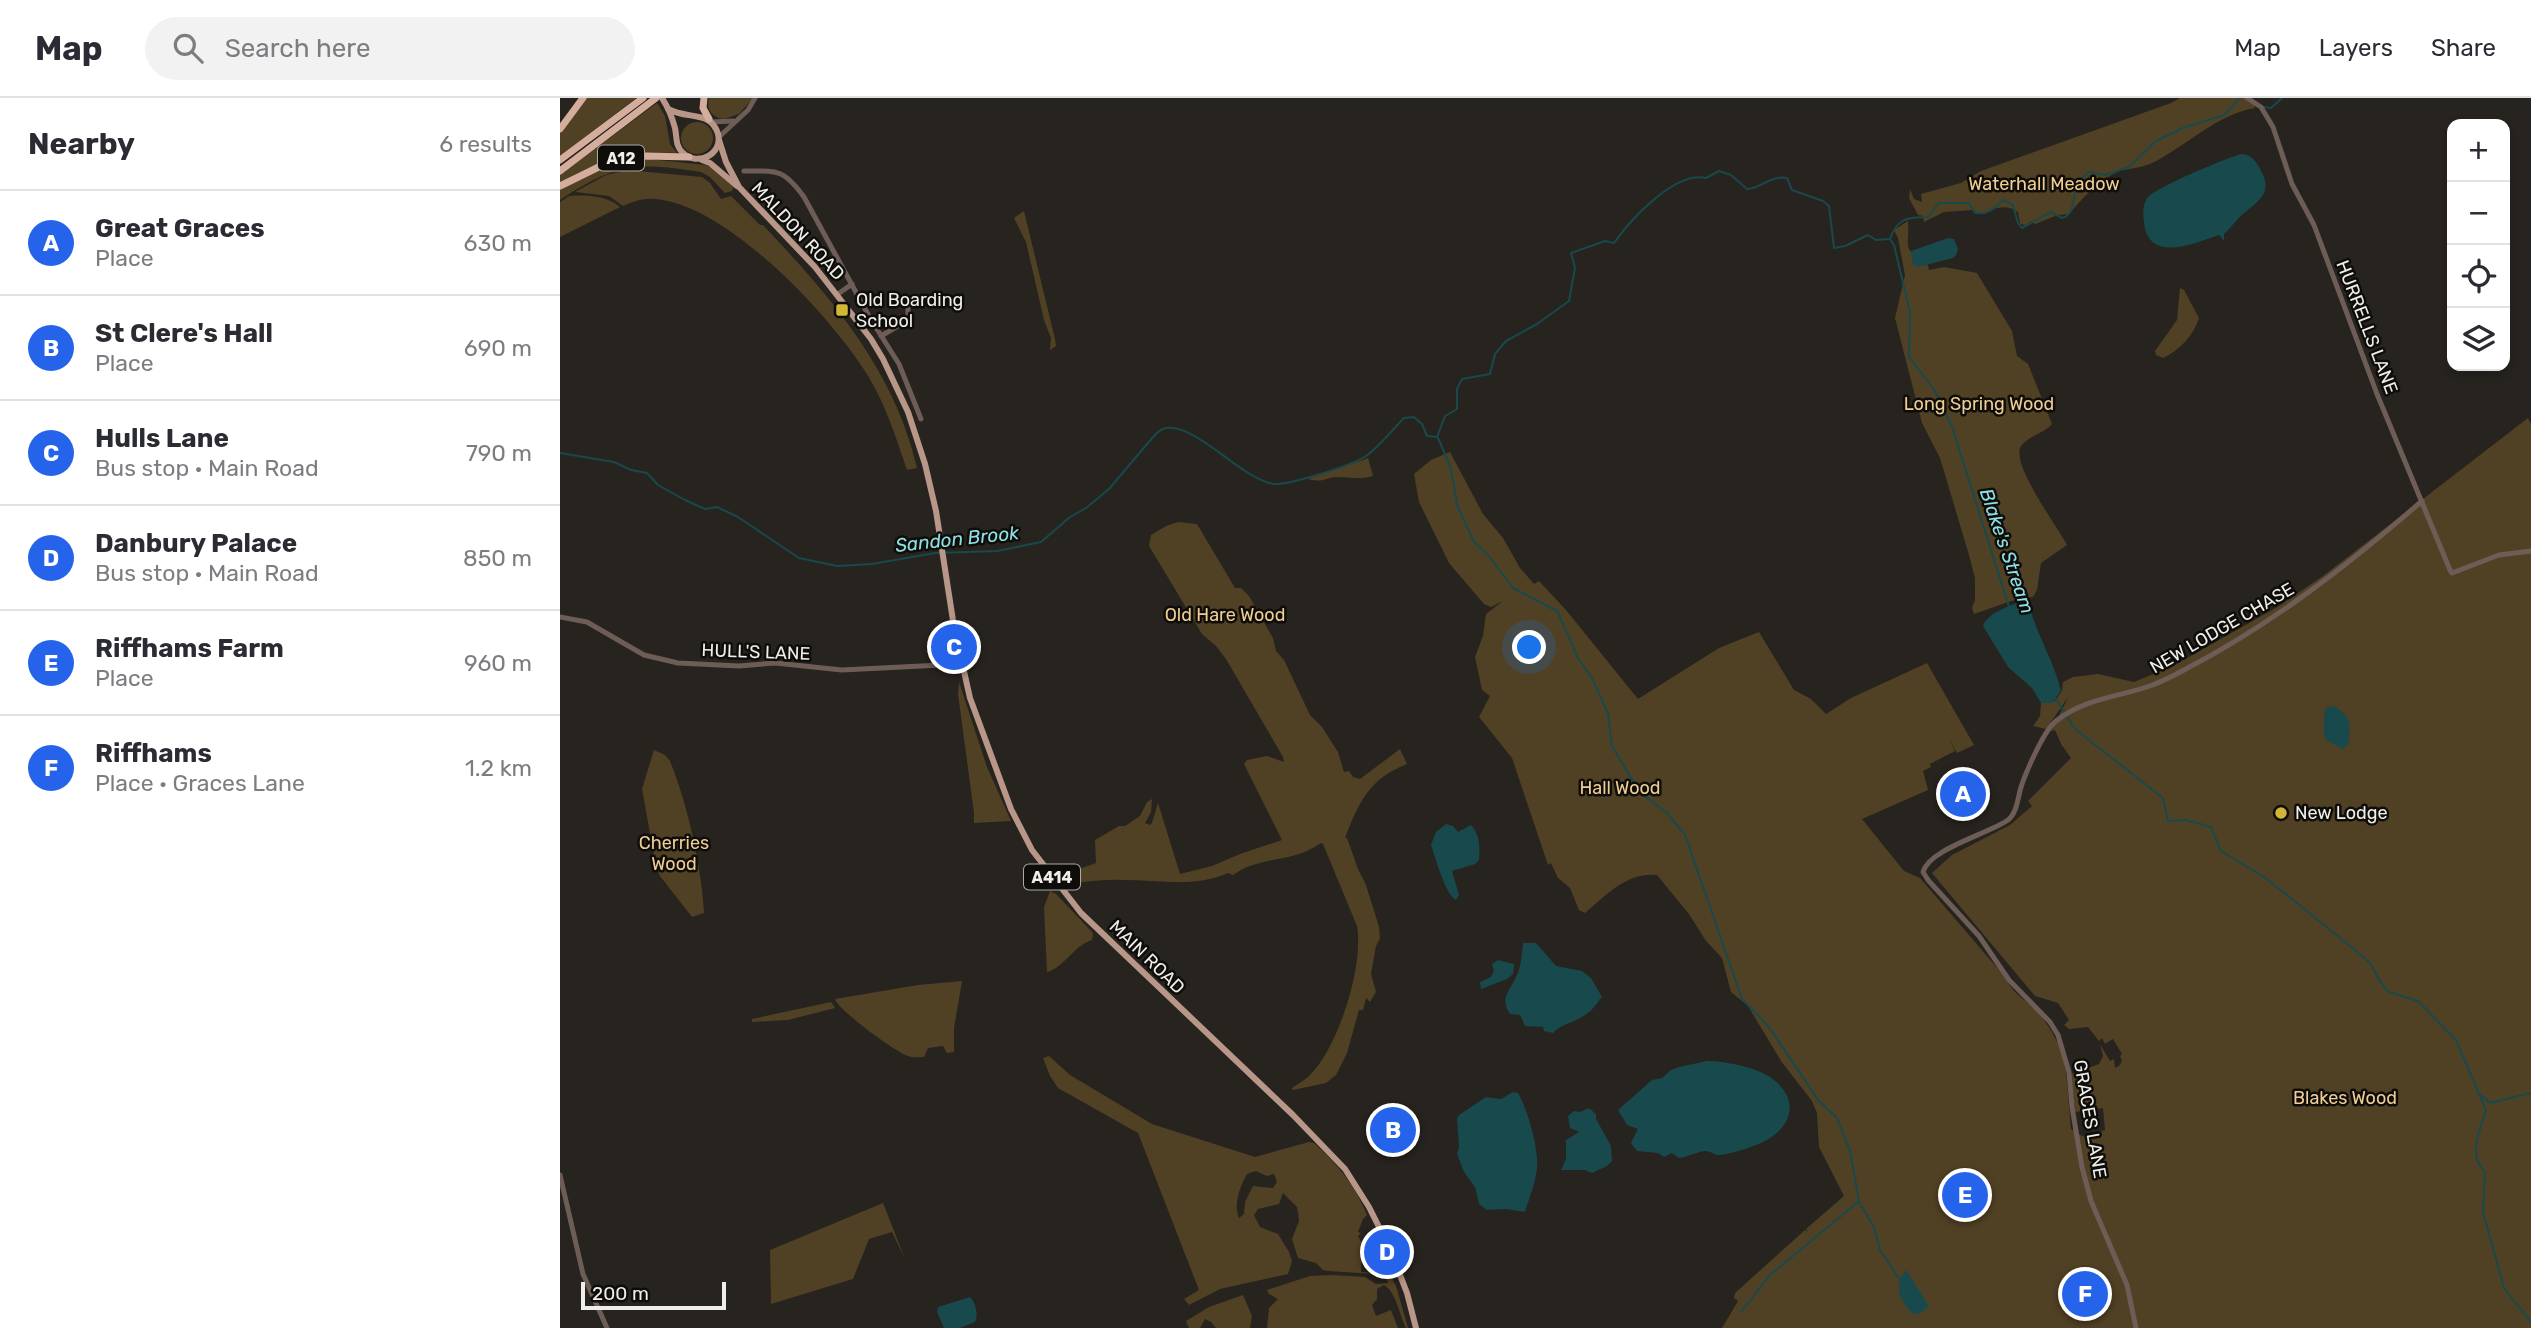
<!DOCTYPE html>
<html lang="en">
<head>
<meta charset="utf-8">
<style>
  body { margin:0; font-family:Rubik,sans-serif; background:#f2f2f3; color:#2b2b33 }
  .controls { position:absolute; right:21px; top:21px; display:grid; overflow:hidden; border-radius:14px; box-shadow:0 4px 10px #0003 }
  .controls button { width:63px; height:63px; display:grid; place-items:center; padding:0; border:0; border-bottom:2px solid #e1e1e2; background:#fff; color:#2b2b33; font:35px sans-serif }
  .scale { position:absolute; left:21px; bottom:18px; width:145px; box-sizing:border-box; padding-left:7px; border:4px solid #f0eeea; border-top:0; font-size:19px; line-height:24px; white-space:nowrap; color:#f0eeea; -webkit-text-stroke:5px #0f0d0a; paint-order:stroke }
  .you { position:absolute; left:970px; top:550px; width:24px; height:24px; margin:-18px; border:5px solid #fff; border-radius:50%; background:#1a73e8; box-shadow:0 0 0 10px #1a73e833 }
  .badge { display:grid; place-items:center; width:46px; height:46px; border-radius:50%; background:#2563eb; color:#fff; font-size:23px; font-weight:700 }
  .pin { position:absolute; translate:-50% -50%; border:4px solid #fff; box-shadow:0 2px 7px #0006 }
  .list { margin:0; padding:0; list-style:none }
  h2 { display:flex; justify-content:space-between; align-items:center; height:91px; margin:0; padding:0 28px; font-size:30px }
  h2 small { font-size:23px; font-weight:400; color:#7c7c81 }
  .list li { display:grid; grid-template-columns:46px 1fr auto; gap:21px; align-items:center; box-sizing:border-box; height:105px; padding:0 28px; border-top:2px solid #e1e1e2 }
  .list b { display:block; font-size:26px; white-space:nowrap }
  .list p { margin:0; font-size:23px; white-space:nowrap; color:#7c7c81 }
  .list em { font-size:23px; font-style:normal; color:#7c7c81 }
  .icon { flex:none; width:38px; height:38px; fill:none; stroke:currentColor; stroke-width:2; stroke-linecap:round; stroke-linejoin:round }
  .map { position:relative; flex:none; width:1971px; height:1230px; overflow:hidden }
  header { display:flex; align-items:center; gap:42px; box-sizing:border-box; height:98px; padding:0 35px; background:#fff; border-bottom:2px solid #e1e1e2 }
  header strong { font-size:33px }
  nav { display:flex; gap:38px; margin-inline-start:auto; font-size:24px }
  .search { width:490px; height:63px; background:#f2f2f3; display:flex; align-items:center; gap:18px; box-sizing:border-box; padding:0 24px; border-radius:38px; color:#7c7c81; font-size:26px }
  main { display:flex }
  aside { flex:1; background:#fff }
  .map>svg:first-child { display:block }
  .green { fill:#514124; fill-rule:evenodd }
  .water { fill:#18494c }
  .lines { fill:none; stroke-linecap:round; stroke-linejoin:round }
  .stream { stroke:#18494c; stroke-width:2 }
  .minor { stroke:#6e5d57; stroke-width:5 }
  .major { stroke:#b89789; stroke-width:6 }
  .highway { stroke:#d5ad9d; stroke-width:7 }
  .poi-dot { fill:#d2b736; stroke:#0f0d0a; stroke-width:2.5 }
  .labels { text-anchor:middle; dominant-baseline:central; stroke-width:5; stroke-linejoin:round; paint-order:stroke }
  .shield { fill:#0f0d0a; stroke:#acaaa7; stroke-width:2 }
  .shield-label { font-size:16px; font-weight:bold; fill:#f0eeea }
  .park-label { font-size:18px; fill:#efcd94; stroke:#0f0d0a }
  .street-label { font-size:18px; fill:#f0eeea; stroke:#0f0d0a }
  .poi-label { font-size:18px; fill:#f0eeea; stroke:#0f0d0a; text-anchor:start }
  .water-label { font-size:19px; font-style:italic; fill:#8de1e6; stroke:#0f0d0a }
</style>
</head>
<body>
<header>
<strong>Map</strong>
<div class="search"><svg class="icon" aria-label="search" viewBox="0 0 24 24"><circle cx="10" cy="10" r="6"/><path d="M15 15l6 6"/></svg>Search here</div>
<nav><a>Map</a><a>Layers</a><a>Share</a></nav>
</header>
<main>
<aside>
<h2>Nearby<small>6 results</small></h2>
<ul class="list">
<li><span class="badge">A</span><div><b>Great Graces</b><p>Place</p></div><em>630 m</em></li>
<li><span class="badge">B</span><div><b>St Clere's Hall</b><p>Place</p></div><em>690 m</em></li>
<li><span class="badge">C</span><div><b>Hulls Lane</b><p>Bus stop · Main Road</p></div><em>790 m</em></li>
<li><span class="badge">D</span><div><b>Danbury Palace</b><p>Bus stop · Main Road</p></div><em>850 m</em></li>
<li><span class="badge">E</span><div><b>Riffhams Farm</b><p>Place</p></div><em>960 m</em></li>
<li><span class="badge">F</span><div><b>Riffhams</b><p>Place · Graces Lane</p></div><em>1.2 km</em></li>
</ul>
</aside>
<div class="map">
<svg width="1971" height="1230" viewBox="0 0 1971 1230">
  <rect width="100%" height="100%" fill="#27231e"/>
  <g class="green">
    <path d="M27 0H76L0 58V36Z"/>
    <path d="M149 0H193L179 16 164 21C152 20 146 11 149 0Z"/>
    <path d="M1620 0H1687L1694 4 1695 10C1655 17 1626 49 1590 66 1578 71 1564 70 1553 76 1535 86 1522 101 1509 116L1498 117 1475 126 1471 123 1466 127 1460 126 1458 114C1444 104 1432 112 1419 116L1413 112 1384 114 1364 124 1363 118 1358 117 1349 100 1350 91 1354 101 1362 104 1361 96 1401 85 1421 73 1611 5Z"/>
    <path d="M97 5 105 18 110 46 117 55C67 53 43 60 0 85V77Z"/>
    <circle cx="137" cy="40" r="16"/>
    <path d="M89 61 146 67 153 70 173 89 172 93 165 95 150 79 141 74C74 64 57 65 0 102V92C29 75 56 64 89 61Z"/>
    <path d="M67 72 142 79 150 85 161 101 171 98 200 127H203C271 199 334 271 357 370L347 372C336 340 326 307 308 278 272 219 166 105 94 101 83 100 73 104 63 108L49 98 15 94 46 77Z"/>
    <path d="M9 98C26 97 46 97 60 109L0 139V104Z"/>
    <path d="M464 113 495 241 496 248 490 252 491 240 484 222 466 144 454 120Z"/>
    <path d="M1348 123C1350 152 1340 148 1368 167L1369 172 1384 169 1417 175 1452 233 1457 258 1468 266 1492 326C1485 335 1468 338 1461 348 1450 366 1498 429 1507 447L1481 465 1477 492 1473 499 1451 503 1414 516 1412 510 1415 502V480L1409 457 1380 360 1362 325 1335 220 1345 177 1338 140 1334 132Z"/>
    <path d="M1620 190 1624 192 1639 220C1633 238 1620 252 1603 260L1596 257 1595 253 1617 222Z"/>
    <path d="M1968 320 1971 326V1230H1162L1178 1203 1174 1200 1175 1195 1245 1132 1248 1134 1246 1131 1284 1098 1259 1049 1257 1015 1252 1003 1221 963 1188 908 1171 894 1162 860 1146 843 1129 816 1097 777C1067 774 1046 797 1025 815L1019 812 1010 790 998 780 991 765 988 767 952 660 919 619 930 598 922 592 915 559 923 538 926 516 943 503 931 509 924 506 889 465 859 404 854 376 871 362 890 354 923 416 943 440 960 470 974 486 979 483 1006 512 1078 601 1159 550 1199 534 1234 592 1251 601 1266 616 1291 600 1367 565 1414 647 1397 655 1389 641 1395 653 1370 666 1371 669 1363 673 1368 692 1302 721 1344 773 1360 780 1439 872 1454 893 1480 916 1492 934 1501 951 1506 973 1511 1031 1522 1038 1545 1032 1543 1010 1515 1014 1511 976 1539 966 1543 958 1540 946 1550 963 1554 961 1555 970 1559 968 1562 963 1560 958 1562 956 1553 941 1545 946 1542 940 1539 943 1528 929 1509 931 1504 927 1509 922 1498 905 1475 898 1372 775 1392 757 1450 727 1472 708 1468 703 1511 660 1501 646 1495 632 1491 633 1509 598 1486 631 1473 628 1480 618 1481 605 1495 603 1502 593 1503 584 1513 579 1538 576 1574 584 1613 568 1719 508 1763 478Z"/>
    <path d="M808 360 813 378C800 382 791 379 777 379 763 380 765 385 748 381Z"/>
    <path d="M618 424 637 426 675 490H681L689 498 713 540 716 553 724 562 750 617 762 629 778 654 784 674 789 673 793 679 800 681 840 651 847 666C809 681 799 704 785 740H787L798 771 806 787 819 829 820 840 816 848 811 876 816 894 810 904 806 900 803 912H799L787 955 776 977 766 985 733 992 732 990C738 986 745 982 750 977 779 948 804 867 797 828L763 746 761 745C732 766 700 757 673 777L668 775C635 790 599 782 564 782 543 781 523 784 503 787L497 779 536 765 535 742 559 728H565L580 718 587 704 592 701 591 714 585 725 590 727 592 725 598 705 620 776 652 768 680 756 722 742 684 666 687 662 707 658 724 664 723 659 666 561 656 548 642 536 589 448 591 437 606 428Z"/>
    <path d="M399 584 427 669 451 723 414 725V715L398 596Z"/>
    <path d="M94 652 105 657 110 663C128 708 141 767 144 815L132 819 100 778 96 768 82 691Z"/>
    <path d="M490 793 496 796 533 835 532 842C513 848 505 869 487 874L484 809Z"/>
    <path d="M402 883 394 930V954L387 955 383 948 368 950 364 959C359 959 352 960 348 958 335 954 277 911 275 901L358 887Z"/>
    <path d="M271 904 275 910 228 922 192 924V921Z"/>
    <path d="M489 958 510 977 592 1026 695 1059 749 1044 754 1045C777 1065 796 1089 807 1117L803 1121 798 1134 801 1135 798 1138 802 1145 801 1174 816 1175 828 1171 825 1158 831 1170 816 1176 768 1173 763 1172 756 1165 738 1160 732 1141 739 1123 738 1114 737 1109 723 1095 719 1106 698 1111 694 1117 700 1129 718 1136 729 1154 732 1163 728 1176 660 1191 629 1207 624 1201 639 1192 578 1035 498 990 490 978 483 960ZM696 1073 707 1078 714 1076 717 1084 713 1090 693 1088 685 1104 684 1116 679 1120C673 1107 680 1088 687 1076Z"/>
    <path d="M323 1105 345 1161 332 1134 309 1141 293 1181 211 1206 210 1152Z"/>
    <path d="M772 1177 805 1179 816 1186 828 1185 826 1178 830 1177 836 1188 848 1230H846C839 1217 837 1195 824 1187L817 1191V1201L812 1207 816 1218 831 1212 838 1230H707L709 1210 718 1201 709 1196 707 1192 750 1178Z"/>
    <path d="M683 1197 692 1218 690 1230H656L651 1224 645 1221 640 1230H629L626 1223 649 1209Z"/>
  </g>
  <g class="water">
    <path d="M1681 56C1689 56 1693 60 1698 67 1714 94 1703 99 1683 116 1676 122 1671 130 1664 136V143L1659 137C1635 145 1589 166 1584 125 1583 117 1582 106 1588 99 1599 88 1664 61 1681 56Z"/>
    <path d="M1388 140 1394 141 1398 151 1396 157 1393 160 1358 169 1353 167 1351 153Z"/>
    <path d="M1462 503 1469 506C1476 536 1494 563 1501 593L1492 605H1481L1472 590 1448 569 1423 528C1428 514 1450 508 1462 503Z"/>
    <path d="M1774 608C1792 618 1791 629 1788 647L1783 651 1767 643C1761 635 1765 624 1764 614L1768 609Z"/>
    <path d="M886 726 893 728 898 734 911 727C920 737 920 749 919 762L915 766 892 773 899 797 896 802C885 796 876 761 871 747L876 734Z"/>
    <path d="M963 845H976L996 868 1022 873 1031 880 1042 899C1037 905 1032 913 1025 917 1014 925 1003 925 993 935L984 933 983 929 965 928 960 917 950 916C939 900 950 893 956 879 961 870 962 856 963 845Z"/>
    <path d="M938 862 954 866 953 876 947 881 921 891 920 884 931 879 934 872 932 866Z"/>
    <path d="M1147 963C1164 963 1195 969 1210 979 1239 999 1235 1027 1205 1043 1196 1048 1171 1056 1160 1057 1155 1058 1151 1053 1145 1053 1136 1054 1128 1059 1119 1060L1112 1055 1104 1059 1098 1055 1077 1053 1071 1045 1078 1031 1067 1027 1058 1012 1092 982 1102 980 1111 972 1119 969Z"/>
    <path d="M953 994 958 995C968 1012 979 1052 977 1071 975 1086 969 1101 965 1114L946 1111 927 1112 919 1106 915 1089 904 1074 897 1056 899 1049 897 1021 899 1017 926 999 941 1001Z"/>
    <path d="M1029 1010 1036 1016V1021L1051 1048 1052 1063 1047 1068 1032 1075 1025 1072H1001L1006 1061V1042L1019 1034 1010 1030 1008 1018 1014 1013 1020 1014Z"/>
    <path d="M1346 1172 1369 1208 1364 1213 1354 1217C1339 1203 1333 1187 1346 1172Z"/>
    <path d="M410 1199C415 1203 419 1218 415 1224L400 1230H384L377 1214 378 1209Z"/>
  </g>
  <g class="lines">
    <g class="stream">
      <path d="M1703 9 1711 10 1722 0"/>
      <path d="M1330 141 1334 147 1350 214 1349 259 1375 293 1392 329 1449 509"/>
      <path d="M878 340 891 370 897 407 914 444 928 457 953 490 997 513 1018 560 1033 582 1048 616 1052 648 1073 683 1087 700 1107 715 1125 737 1182 901 1209 929 1258 1002 1277 1020 1290 1053 1299 1103 1209 1178 1181 1214"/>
      <path d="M0 355 54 364 71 372 87 375 98 387 125 402 145 411 157 409 178 419 239 460 277 468 312 466 375 455 437 453 481 444 510 419 526 410 549 391 593 339C597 335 600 331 606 330 638 326 682 382 714 386 730 387 793 367 806 358 820 348 832 332 844 320L854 319 862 326 867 338 877 339 885 318 897 311V291L902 281 930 276 935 256 946 243 977 226 1009 203 1015 170 1011 155 1045 143 1054 145C1071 121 1115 73 1146 80L1159 73 1171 77 1187 91C1202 90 1210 77 1227 80L1232 92 1263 103 1269 108 1274 150 1285 148 1308 137 1316 142 1330 141C1337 120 1348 119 1368 119L1379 105H1409L1415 115C1428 117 1434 111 1443 102L1453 107 1458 125 1462 130 1491 114 1502 120C1521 114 1506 89 1529 74L1546 77 1570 68 1596 43 1623 30 1664 17 1680 0"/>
      <path d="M1496 601 1504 614"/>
      <path d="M1507 619 1515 631 1603 700 1608 723 1626 722 1651 729 1661 753 1707 781 1795 852 1810 865 1821 885 1829 894 1858 903 1896 942 1926 1012C1920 1032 1907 1058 1925 1074L1923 1114 1944 1190 1971 1224"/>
      <path d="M1918 995 1930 1005 1971 995"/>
      <path d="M1299 1104 1314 1129 1320 1152 1340 1182"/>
    </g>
    <g class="minor">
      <path d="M1687 0 1701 9 1713 29 1732 86 1754 127 1817 296 1890 472 1892 475 1939 457 1971 453"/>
      <path d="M151 24 173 23"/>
      <path d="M159 39 188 12 195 0"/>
      <path d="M184 73C217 73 223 70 244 99L310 220 339 266 361 321"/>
      <path d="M278 196 292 186"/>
      <path d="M321 238 348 222V210"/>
      <path d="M0 519 27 524 84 557 118 565 179 568 215 565 282 572 401 566"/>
      <path d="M0 1077 23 1176 47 1230"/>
      <path d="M1576 1230 1567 1187 1531 1103 1522 1069 1512 1009 1509 974 1498 937 1490 924 1449 882 1419 838 1368 782 1363 774C1369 751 1428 736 1448 722 1457 715 1458 699 1461 689 1466 674 1484 632 1496 623 1523 601 1558 599 1590 588 1601 584 1613 578 1624 572 1711 527 1788 467 1862 403"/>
    </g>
    <g class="major">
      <path d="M102 0C108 9 112 19 115 30 117 39 115 48 123 55 138 69 163 56 158 36 151 12 128 22 108 11"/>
      <path d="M159 42 166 64 179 89 255 169 311 241 323 261 348 314 365 366 376 413 394 529 410 600 451 711 472 752 521 815 733 1017 785 1071 809 1109 830 1151 847 1195 856 1230"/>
      <path d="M142 62 150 65 177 88"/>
    </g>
    <g class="highway">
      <path d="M144 0 143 10 149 21"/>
      <path d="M0 31 23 0"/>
      <path d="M0 62 83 0"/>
      <path d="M0 73 96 0"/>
      <path d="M0 88 55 61 86 58 129 59"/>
    </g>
  </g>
  <g class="poi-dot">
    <rect x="275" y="205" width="14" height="14" rx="3.5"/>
    <circle cx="1721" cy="715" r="7"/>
  </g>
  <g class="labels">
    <g class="shield">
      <rect x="38" y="47.5" width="46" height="25" rx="5"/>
      <rect x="464" y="766.5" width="56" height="25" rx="5"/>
    </g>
    <g class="shield-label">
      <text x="61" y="60">A12</text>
      <text x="492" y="779">A414</text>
    </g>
    <g class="park-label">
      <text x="1484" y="86">Waterhall Meadow</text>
      <text x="1419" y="306">Long Spring Wood</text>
      <text x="665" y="517">Old Hare Wood</text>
      <text x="1060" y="690">Hall Wood</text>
      <text x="114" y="745">Cherries<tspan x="114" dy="21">Wood</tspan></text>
      <text x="1785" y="1000">Blakes Wood</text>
    </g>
    <g class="street-label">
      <text transform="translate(238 133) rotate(47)">MALDON ROAD</text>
      <text transform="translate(1807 229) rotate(69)">HURRELLS LANE</text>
      <text transform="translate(1662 530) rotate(-30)">NEW LODGE CHASE</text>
      <text transform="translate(196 554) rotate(2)">HULL'S LANE</text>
      <text transform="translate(587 859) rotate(44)">MAIN ROAD</text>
      <text transform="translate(1530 1021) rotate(80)">GRACES LANE</text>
    </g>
    <g class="poi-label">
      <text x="296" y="202">Old Boarding<tspan x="296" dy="21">School</tspan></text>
      <text x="1735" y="715">New Lodge</text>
    </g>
    <g class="water-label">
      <text transform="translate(397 441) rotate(-6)">Sandon Brook</text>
      <text transform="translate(1447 453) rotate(71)">Blake's Stream</text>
    </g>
  </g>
</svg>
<div class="controls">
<button>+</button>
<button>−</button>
<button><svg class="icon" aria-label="locate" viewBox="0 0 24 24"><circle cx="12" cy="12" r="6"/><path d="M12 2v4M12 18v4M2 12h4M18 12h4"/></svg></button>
<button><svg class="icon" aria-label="layers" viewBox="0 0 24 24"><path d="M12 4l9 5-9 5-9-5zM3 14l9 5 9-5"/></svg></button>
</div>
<div class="scale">200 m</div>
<div class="you"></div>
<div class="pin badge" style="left:1403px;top:696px">A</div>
<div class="pin badge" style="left:833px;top:1032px">B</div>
<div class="pin badge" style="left:394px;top:549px">C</div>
<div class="pin badge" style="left:827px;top:1154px">D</div>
<div class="pin badge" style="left:1405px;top:1097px">E</div>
<div class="pin badge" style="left:1525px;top:1196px">F</div>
</div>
</main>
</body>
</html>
